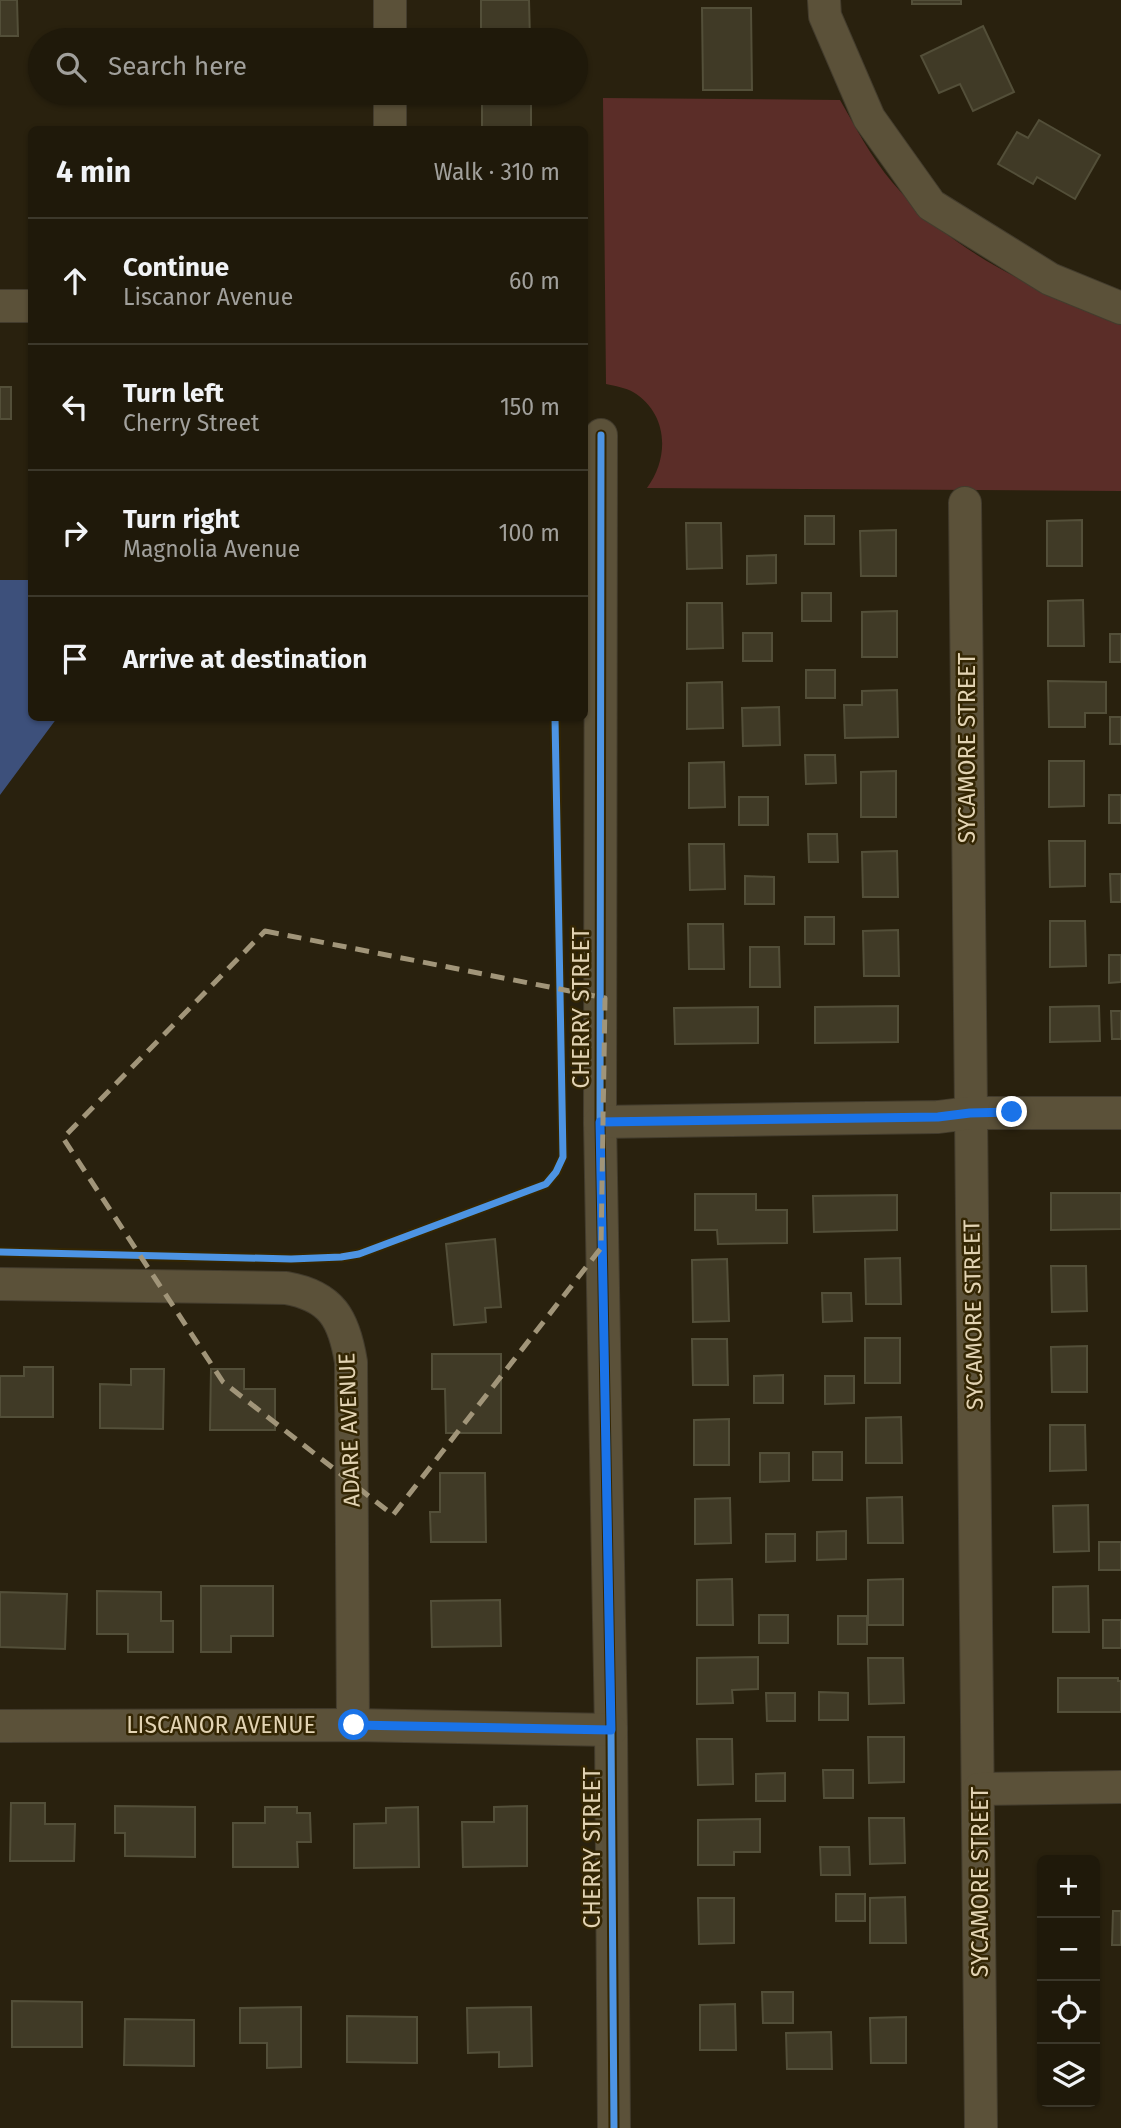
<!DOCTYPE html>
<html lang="en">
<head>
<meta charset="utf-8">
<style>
  body { margin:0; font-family:"Fira Sans",sans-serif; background:#2c2618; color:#f1f3f6 }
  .controls { position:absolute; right:21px; bottom:21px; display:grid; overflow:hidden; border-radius:10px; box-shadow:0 2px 5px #0004 }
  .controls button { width:63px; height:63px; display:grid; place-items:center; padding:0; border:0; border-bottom:2px solid #3c382b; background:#1f190a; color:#f1f3f6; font:35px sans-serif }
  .stop { position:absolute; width:21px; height:21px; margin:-16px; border:5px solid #1a73e8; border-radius:50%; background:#fff }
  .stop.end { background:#1a73e8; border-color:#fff; box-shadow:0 2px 7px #0008 }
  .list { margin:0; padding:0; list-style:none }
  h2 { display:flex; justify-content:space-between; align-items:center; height:91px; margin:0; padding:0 28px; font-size:30px }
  h2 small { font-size:23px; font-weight:400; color:#a1a09c }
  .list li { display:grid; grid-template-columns:46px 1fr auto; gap:21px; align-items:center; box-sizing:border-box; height:126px; padding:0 28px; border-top:2px solid #3c382b }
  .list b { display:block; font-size:26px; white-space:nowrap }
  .list p { margin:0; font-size:23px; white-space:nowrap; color:#a1a09c }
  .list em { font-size:23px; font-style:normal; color:#a1a09c }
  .icon { flex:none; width:38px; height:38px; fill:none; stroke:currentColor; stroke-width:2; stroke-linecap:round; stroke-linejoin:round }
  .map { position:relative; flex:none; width:1121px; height:2128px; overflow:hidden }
  .search { position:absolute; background:#1f190a; box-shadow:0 2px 5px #0004; left:28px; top:28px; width:560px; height:77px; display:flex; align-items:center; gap:18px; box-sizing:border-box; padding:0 24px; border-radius:38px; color:#a1a09c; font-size:26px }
  .panel { position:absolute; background:#1f190a; box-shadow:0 2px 5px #0004; left:28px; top:126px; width:560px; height:595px; border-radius:10px }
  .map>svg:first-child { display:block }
  .green { fill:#5b2d28 }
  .water { fill:#3d507b }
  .building { fill:#403a26; stroke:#534f39; stroke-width:2 }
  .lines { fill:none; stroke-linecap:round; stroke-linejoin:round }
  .minor-casing { stroke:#433c2d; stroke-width:34 }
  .minor { stroke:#5b5139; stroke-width:32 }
  .cycleway-casing { stroke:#342603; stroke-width:11 }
  .cycleway { stroke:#4d94e3; stroke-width:7 }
  .route { stroke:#1a73e8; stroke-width:9 }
  .marked { fill:none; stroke:#a19579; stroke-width:5; stroke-dasharray:14 9; stroke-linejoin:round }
  .labels { text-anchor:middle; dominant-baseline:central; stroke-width:5; stroke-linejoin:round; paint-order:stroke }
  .street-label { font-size:23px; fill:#e2d3b3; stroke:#342603 }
</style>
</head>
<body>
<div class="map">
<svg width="1121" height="2128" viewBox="0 0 1121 2128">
  <rect width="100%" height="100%" fill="#29210e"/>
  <path class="green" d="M603 98 840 100C856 128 871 157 892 182 952 254 1036 289 1121 325V491L647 488C670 457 668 413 633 392 626 388 615 386 606 384Z"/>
  <path class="water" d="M0 580H31L32 718H57L0 795Z"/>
  <g class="building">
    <path d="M0 0H17L18 36H0Z"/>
    <path d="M481 0H529L530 40H481Z"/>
    <rect x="912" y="0" width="49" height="4"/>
    <path d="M702 8H751L752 90H703Z"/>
    <path d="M983 26 1014 92 973 111 960 84 939 93 921 56Z"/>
    <rect x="482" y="101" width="49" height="29"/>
    <path d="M1039 120 1100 155 1075 199 1037 177 1033 184 998 164 1017 132 1028 138Z"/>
    <rect x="0" y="387" width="11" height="32"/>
    <rect x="805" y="516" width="29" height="28"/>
    <path d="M1082 520V566H1047V521Z"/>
    <path d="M686 523H721L722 568 687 569Z"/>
    <path d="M896 530V576H861L860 531Z"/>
    <path d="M776 555V583L747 584V556Z"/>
    <rect x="802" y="593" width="29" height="28"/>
    <path d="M1083 600 1084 646H1048V601Z"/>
    <path d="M687 603H722L723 648 687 649Z"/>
    <path d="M897 611V657H862V612Z"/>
    <rect x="743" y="633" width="29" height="28"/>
    <rect x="1110" y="634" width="11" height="28"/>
    <rect x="806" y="670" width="29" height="28"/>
    <path d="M1048 681 1106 682V713H1085V727H1049Z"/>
    <path d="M722 682 723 728 687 729V683Z"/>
    <path d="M897 690 898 737 845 738 844 705H862V691Z"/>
    <path d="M779 707 780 745 743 746 742 708Z"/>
    <rect x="1110" y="717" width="11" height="27"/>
    <path d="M805 755H835L836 783 806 784Z"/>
    <path d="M1049 761H1084V806L1049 807Z"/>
    <path d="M724 762 725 807 689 808V763Z"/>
    <path d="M896 771V817H861V772Z"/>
    <rect x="1109" y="795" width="12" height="28"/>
    <rect x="739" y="797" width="29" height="28"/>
    <path d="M808 834H837L838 862H809Z"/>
    <path d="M1049 841H1085V886L1050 887Z"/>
    <path d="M689 844H724L725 889 690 890Z"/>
    <path d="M897 851 898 897H863L862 852Z"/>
    <path d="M1110 874H1121V902H1111Z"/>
    <path d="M745 876 774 877V904H745Z"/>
    <rect x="805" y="917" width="29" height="27"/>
    <path d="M1050 921H1085L1086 966 1050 967Z"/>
    <path d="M688 924H723L724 969H689Z"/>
    <path d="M898 930 899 976H864L863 931Z"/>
    <path d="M750 947H779L780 987H750Z"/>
    <path d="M1109 955H1121V982L1109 983Z"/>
    <path d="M898 1006V1042L815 1043V1007Z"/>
    <path d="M1099 1006 1100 1041 1050 1042V1007Z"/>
    <path d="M758 1007V1043L675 1044 674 1008Z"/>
    <path d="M1111 1011H1121V1039H1112Z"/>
    <path d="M1051 1193H1121V1229L1051 1230Z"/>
    <path d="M695 1194H756V1210H787V1243L718 1244 717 1230H695Z"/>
    <path d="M897 1195V1230L814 1232 813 1196Z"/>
    <path d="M495 1239 501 1307 485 1308 486 1322 454 1325 446 1244Z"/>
    <path d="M900 1258 901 1304H866L865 1259Z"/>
    <path d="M727 1259 729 1321 693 1322 692 1260Z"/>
    <path d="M1051 1266H1086L1087 1311 1052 1312Z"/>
    <path d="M822 1293H851L852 1321 823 1322Z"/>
    <rect x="865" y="1338" width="35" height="45"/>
    <path d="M692 1339H727L728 1385H693Z"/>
    <path d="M1087 1346V1392H1052L1051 1347Z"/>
    <path d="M432 1354H501V1433H446L445 1389H432Z"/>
    <path d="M24 1367H53V1417H0V1376H24Z"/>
    <path d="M131 1369H164L163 1429 100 1428V1384L131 1385Z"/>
    <path d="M211 1369H244V1389H275V1430H210Z"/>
    <path d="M783 1375V1403H754V1376Z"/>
    <path d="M825 1376H854V1403L825 1404Z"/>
    <path d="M901 1417 902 1463H866V1418Z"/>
    <path d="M729 1419V1465H694V1420Z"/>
    <path d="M1050 1425H1085L1086 1470 1050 1471Z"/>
    <rect x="813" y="1452" width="29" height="28"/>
    <path d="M760 1453H789V1481L760 1482Z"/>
    <path d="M440 1473H485L486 1542H431L430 1512H440Z"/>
    <path d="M902 1497 903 1543H868L867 1498Z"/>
    <path d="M730 1498 731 1543 695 1544V1499Z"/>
    <path d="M1088 1505 1089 1551 1054 1552 1053 1506Z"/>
    <path d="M846 1531V1559L817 1560V1532Z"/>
    <path d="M766 1534H795V1561L766 1562Z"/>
    <rect x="1099" y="1542" width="22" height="28"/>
    <path d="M732 1579 733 1625H697V1580Z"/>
    <path d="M903 1579V1625H868V1580Z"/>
    <path d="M201 1586H273V1636H231V1652H201Z"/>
    <path d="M1088 1586 1089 1632H1053V1587Z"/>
    <path d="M97 1591 161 1592V1621H173V1652H128V1634H97Z"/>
    <path d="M0 1592 67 1594 65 1649 0 1647Z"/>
    <path d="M500 1600 501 1646 432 1647 431 1601Z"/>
    <rect x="759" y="1615" width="29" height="28"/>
    <rect x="838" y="1616" width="29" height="28"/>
    <rect x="1103" y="1620" width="18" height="28"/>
    <path d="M758 1657V1689L732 1690 733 1703 697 1704V1658Z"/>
    <path d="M868 1658H903L904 1703 869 1704Z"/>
    <path d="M1058 1678H1118V1681H1121V1712H1058Z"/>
    <path d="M819 1692 848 1693V1720H819Z"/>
    <path d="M766 1693H795V1721H767Z"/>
    <path d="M868 1737H904V1782L869 1783Z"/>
    <path d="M697 1739H732L733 1784 698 1785Z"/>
    <path d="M823 1770H853V1798H824Z"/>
    <path d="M785 1773V1801H756V1774Z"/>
    <path d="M11 1803H45V1824H75L74 1861H10Z"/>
    <path d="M115 1806 195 1807V1857L125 1856V1833H115Z"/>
    <path d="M527 1806V1866L463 1867 462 1822H494V1807Z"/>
    <path d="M265 1807H297V1813H310L311 1842H297L298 1867H233V1823H265Z"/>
    <path d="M418 1807 419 1867 354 1868V1824L386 1823V1808Z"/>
    <path d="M869 1818H904L905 1863 870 1864Z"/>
    <path d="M760 1819V1852H734V1865H698V1820Z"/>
    <path d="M820 1847H849L850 1875H821Z"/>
    <rect x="836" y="1894" width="29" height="27"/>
    <path d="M905 1897 906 1943H870V1898Z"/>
    <path d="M698 1898H734V1943L699 1944Z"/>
    <path d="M1113 1911H1121V1945H1112Z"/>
    <path d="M762 1992H793V2023H763Z"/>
    <path d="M12 2001 82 2002V2047H12Z"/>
    <path d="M735 2004 736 2050H700V2005Z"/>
    <path d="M301 2007V2067L267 2068V2043H240V2008Z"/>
    <path d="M531 2007 532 2066 499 2067V2052L468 2053 467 2008Z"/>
    <path d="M347 2016 417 2017V2063L347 2062Z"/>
    <path d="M906 2017V2063H871L870 2018Z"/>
    <path d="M125 2019 194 2020V2066L124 2065Z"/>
    <path d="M831 2032 832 2069H787L786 2033Z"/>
  </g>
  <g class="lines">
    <g class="minor-casing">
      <g id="minor">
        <path d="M824 0 825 16 869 118 931 205 1050 279 1121 308"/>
        <path d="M390 40V0"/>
        <path d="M390 130V93"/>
        <path d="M0 306H32"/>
        <path d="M601 435 600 1122 611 1730 614 2128"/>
        <path d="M965 503 981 2128"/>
        <path d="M600 1122 938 1117 970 1113H1121"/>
        <path d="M0 1284 286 1288C332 1296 344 1319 351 1362L353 1725"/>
        <path d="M0 1726 353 1725 611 1730"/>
        <path d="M979 1789 1121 1787"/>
      </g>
    </g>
    <use href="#minor" class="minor"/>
    <g class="cycleway-casing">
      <g id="cycleway">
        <path d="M601 435 600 1122 611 1730 614 2128"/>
        <path d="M0 1252 291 1259 341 1257 359 1254 546 1184 556 1172 563 1157 555 718"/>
      </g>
    </g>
    <use href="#cycleway" class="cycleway"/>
  </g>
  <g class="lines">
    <path class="route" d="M354 1725 611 1730 600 1122 938 1117 970 1113 1012 1112"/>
  </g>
  <path class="marked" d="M265 931 605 998 601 1248 393 1515 223 1382 63 1138Z"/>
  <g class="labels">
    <g class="street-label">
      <text transform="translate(967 748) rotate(-90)">SYCAMORE STREET</text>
      <text transform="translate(581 1008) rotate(-90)">CHERRY STREET</text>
      <text transform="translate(973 1315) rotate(-91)">SYCAMORE STREET</text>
      <text transform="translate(349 1430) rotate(-92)">ADARE AVENUE</text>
      <text x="221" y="1725">LISCANOR AVENUE</text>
      <text transform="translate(592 1848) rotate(-90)">CHERRY STREET</text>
      <text transform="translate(980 1882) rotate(-90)">SYCAMORE STREET</text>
    </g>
  </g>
</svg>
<div class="controls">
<button>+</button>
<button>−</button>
<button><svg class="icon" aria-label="locate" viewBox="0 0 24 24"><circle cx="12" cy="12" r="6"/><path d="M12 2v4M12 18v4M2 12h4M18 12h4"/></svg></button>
<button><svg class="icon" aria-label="layers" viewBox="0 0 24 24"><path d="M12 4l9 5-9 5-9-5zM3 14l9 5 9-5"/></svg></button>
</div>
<div class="stop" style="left:354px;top:1725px"></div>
<div class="stop end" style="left:1012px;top:1112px"></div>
<div class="search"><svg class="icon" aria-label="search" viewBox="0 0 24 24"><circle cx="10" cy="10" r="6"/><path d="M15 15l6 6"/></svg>Search here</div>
<section class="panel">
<h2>4 min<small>Walk · 310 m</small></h2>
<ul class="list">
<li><svg class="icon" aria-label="ahead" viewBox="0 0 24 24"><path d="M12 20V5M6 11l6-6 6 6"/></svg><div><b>Continue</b><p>Liscanor Avenue</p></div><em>60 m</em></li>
<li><svg class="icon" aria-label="left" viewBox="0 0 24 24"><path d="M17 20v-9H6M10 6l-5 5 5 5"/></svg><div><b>Turn left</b><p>Cherry Street</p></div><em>150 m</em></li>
<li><svg class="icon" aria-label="right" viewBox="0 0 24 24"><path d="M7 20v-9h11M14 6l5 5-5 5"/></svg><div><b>Turn right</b><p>Magnolia Avenue</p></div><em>100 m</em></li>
<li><svg class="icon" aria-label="arrive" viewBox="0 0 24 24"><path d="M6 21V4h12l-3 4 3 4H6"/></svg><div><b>Arrive at destination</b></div></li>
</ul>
</section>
</div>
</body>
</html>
